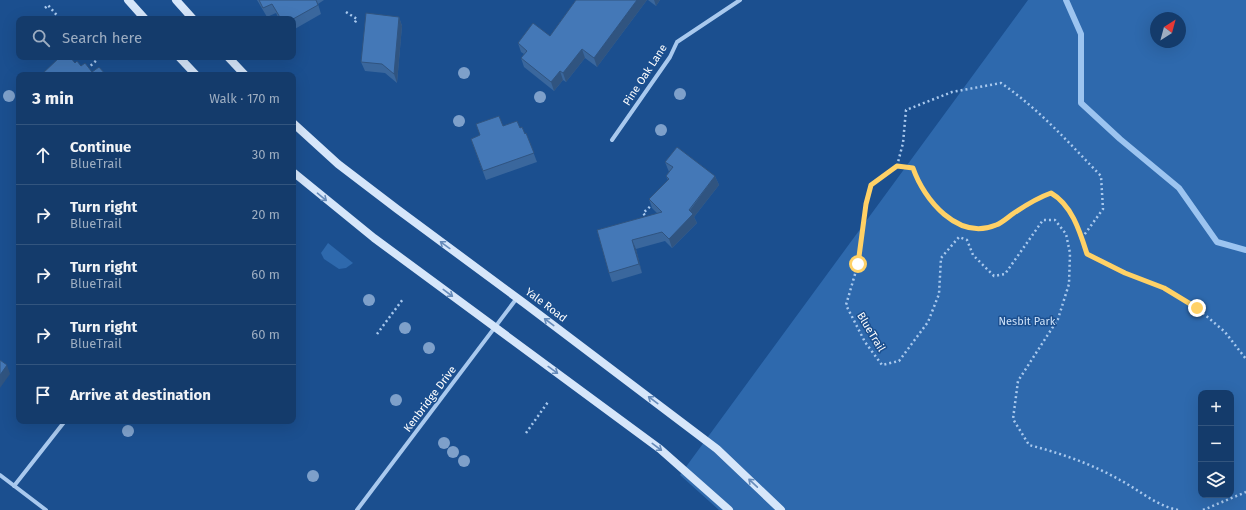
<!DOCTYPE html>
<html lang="en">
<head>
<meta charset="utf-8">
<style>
  body { margin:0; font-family:"Fira Sans",sans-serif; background:#1d4271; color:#f1f3f6 }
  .controls { position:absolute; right:12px; bottom:12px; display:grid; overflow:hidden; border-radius:8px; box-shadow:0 4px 16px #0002 }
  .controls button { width:36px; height:36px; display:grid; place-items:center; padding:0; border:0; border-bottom:1px solid #33557e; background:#143b6b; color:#f1f3f6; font:20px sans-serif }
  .compass { position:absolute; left:1150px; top:12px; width:36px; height:36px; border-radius:50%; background:#143b6b; box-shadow:0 4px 16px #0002; rotate:36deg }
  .stop { position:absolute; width:12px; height:12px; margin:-9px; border:3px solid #ffd166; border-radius:50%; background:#fff }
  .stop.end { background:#ffd166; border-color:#fff; box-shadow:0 1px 4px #0008 }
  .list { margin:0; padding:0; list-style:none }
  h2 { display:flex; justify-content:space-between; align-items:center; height:52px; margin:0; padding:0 16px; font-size:17px }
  h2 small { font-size:13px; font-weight:400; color:#9dadc1 }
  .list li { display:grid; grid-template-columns:26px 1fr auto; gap:12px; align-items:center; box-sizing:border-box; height:60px; padding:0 16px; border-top:1px solid #33557e }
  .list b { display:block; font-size:15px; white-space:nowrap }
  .list p { margin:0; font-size:13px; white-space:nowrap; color:#9dadc1 }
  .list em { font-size:13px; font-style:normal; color:#9dadc1 }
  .icon { flex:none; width:22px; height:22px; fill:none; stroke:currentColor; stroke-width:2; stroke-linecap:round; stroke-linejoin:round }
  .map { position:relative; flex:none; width:1246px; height:510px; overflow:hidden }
  .search { position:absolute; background:#143b6b; box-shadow:0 4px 16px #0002; left:16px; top:16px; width:280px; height:44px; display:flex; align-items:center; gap:10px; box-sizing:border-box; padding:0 14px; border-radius:8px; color:#9dadc1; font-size:15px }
  .panel { position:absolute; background:#143b6b; box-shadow:0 4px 16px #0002; left:16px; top:72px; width:280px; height:352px; border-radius:8px }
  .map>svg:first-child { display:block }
  .green { fill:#2e69ad; fill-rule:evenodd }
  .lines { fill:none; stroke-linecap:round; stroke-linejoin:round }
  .stream { stroke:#9cc4f0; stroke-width:6 }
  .path { stroke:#a9c9ee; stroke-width:2.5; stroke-dasharray:2 3; stroke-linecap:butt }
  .minor { stroke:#a9c9ee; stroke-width:4 }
  .secondary { stroke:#d6e6fa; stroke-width:8 }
  .tree { fill:#7ea0ca }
  .wall { fill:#3a679d }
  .shaded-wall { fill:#305480 }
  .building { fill:#4478b7; stroke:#305480 }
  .oneway { stroke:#668bba }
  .route { stroke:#ffd166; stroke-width:5 }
  .labels { text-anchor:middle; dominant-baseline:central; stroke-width:3; stroke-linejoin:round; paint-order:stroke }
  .street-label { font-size:11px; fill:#fff; stroke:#1b4f8f }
  .park-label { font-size:11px; fill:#cfe3fa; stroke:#1b4f8f }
</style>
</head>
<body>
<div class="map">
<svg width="1246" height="510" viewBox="0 0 1246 510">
  <rect width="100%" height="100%" fill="#1b4f8f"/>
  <g class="green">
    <path d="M1028 0H1246V510H719L680 475ZM1156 18H1180V42H1156ZM1201 393H1231V495H1201Z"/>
    <path d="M328 243 353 263 346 268 339 269 324 259 321 253Z"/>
  </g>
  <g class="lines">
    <path class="stream" d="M1066 0 1081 34V103L1120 139 1179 188 1217 242 1246 250"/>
    <g class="path">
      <path d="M45 8 48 5 60 19"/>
      <path d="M346 12 357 19 354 24"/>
      <path d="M87 69 98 59"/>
      <path d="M897 166 903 143 906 110 952 92 1001 83C1039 109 1069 143 1101 176L1103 209 1082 238"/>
      <path d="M648 219 643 213 653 204"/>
      <path d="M377 334 403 299"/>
      <path d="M526 433 548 402"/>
      <path d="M1178 510C1157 506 1139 490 1120 480 1092 464 1060 453 1029 445L1013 419 1018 381 1058 319 1069 284 1070 253 1066 234 1055 220H1043L1005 274 994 276 973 255 967 240 959 237 941 258 939 294 928 322 899 361 882 365 865 342 846 305 858 264 866 204 871 185 897 166 913 168C924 201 956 238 995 226 1001 223 1007 218 1013 214 1025 206 1037 198 1051 193 1072 205 1080 232 1087 254L1125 273 1164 288 1197 308 1225 332 1246 359"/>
      <path d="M1203 510 1246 492"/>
    </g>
    <g class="minor">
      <path d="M612 140 670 57 677 42 740 0"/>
      <path d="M0 475 46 510"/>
      <path d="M14 486 65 421"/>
      <path d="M357 510 517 298"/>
    </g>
    <g class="secondary">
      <path d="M128 0 145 19"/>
      <path d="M176 0 193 19"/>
      <path d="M179 57 196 75"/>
      <path d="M228 57 245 75"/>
      <path d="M293 123 338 164 397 209 524 303 717 449 781 510"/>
      <path d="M293 172 374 238 660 449 729 510"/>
    </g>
  </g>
  <g class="tree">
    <circle cx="464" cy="73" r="6"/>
    <circle cx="680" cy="94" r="6"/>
    <circle cx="9" cy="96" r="6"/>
    <circle cx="540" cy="97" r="6"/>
    <circle cx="459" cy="121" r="6"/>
    <circle cx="661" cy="130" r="6"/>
    <circle cx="369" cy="300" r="6"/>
    <circle cx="405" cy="328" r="6"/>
    <circle cx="429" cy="348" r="6"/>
    <circle cx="396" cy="400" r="6"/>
    <circle cx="128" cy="431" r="6"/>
    <circle cx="444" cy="443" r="6"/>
    <circle cx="453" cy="452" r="6"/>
    <circle cx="464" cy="461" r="6"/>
    <circle cx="313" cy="476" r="6"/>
  </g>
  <g class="wall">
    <path d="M257 0H324L318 4 321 14 293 30V19H279L276 13 267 17Z"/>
    <path d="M576 0H647L597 67 585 58 566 82 563 80 554 91 524 67 521 58 524 54 521 52 518 43 550 36Z"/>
    <path d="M648 0H660L656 6Z"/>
    <path d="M399 17 402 26 397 83 385 73 365 71 361 62Z"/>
    <path d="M520 128 525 134 526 133 537 162 486 180 471 139Z"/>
    <path d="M665 162 715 176 719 185 694 217 697 223 672 248 665 241 636 249 642 273 612 282 609 273 597 230 658 214 652 208 649 199 668 180 666 176 669 172Z"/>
  </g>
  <g class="shaded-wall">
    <path d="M637 0H647L597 67 594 58Z"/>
    <path d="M654 0H660L656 6Z"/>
    <path d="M399 17 402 26 397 83 394 74Z"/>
    <path d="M582 49 585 58 566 82 563 73Z"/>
    <path d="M560 71 563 80 554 91 551 82Z"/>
    <path d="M715 176 719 185 694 217 697 223 672 248 669 239Z"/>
    <path d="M632 240 636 249 642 273 639 264Z"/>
    <path d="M7 365 10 374 0 388V375Z"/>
  </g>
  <g class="building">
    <path d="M259 0H316L318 5 293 19H281L272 4 263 8Z"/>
    <path d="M576 0H637L594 58 582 49 563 73 560 71 551 82 521 58 527 51 518 43 533 23 550 36Z"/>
    <path d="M366 13 399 17 394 74 382 64 361 62Z"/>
    <path d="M60 57H70L75 63 77 61 81 66 85 63 92 72 99 67 106 75H41Z"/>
    <path d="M499 116 503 126 517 121 520 128 522 127 525 134 526 133 534 153 483 171 471 139 480 135 476 124Z"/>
    <path d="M677 147 715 176 689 210 693 214 669 239 662 232 632 240 639 264 609 273 597 230 662 212 649 199 669 179 666 176 673 167 665 162Z"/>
    <path d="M0 360 7 365 0 375Z"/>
  </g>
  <defs><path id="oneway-shaft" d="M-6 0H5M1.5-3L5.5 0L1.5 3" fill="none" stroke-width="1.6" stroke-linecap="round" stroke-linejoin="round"/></defs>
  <g class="oneway">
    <use href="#oneway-shaft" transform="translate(322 197) rotate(40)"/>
    <use href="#oneway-shaft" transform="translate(445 245) rotate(-144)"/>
    <use href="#oneway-shaft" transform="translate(448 293) rotate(37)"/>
    <use href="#oneway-shaft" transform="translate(549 322) rotate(-143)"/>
    <use href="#oneway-shaft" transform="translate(553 370) rotate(36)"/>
    <use href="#oneway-shaft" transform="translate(653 400) rotate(-143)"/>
    <use href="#oneway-shaft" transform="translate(657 447) rotate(37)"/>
    <use href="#oneway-shaft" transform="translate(753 483) rotate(-137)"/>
  </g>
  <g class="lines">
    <path class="route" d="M858 264 866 204 871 185 897 166 913 168C924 200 958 241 996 225 1002 223 1008 217 1014 213 1026 205 1037 198 1051 193 1072 205 1080 232 1087 254L1125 273 1164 288 1197 308"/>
  </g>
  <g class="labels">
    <g class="street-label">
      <text transform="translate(645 75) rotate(-57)">Pine Oak Lane</text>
      <text transform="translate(546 305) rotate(37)">Yale Road</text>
      <text transform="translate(871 332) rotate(59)">BlueTrail</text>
      <text transform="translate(430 399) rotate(-53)">Kenbridge Drive</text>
    </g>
    <g class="park-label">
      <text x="1027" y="321">Nesbit Park</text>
    </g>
  </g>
</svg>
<div class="controls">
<button>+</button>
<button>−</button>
<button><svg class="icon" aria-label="layers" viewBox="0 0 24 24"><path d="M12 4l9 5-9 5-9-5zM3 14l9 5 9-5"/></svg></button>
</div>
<svg class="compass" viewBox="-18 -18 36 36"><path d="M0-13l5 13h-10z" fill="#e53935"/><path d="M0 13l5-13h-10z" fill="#9dadc1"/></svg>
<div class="stop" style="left:858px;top:264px"></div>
<div class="stop end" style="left:1197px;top:308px"></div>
<div class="search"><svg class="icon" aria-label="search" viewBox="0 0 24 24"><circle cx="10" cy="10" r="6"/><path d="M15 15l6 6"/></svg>Search here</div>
<section class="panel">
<h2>3 min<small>Walk · 170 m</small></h2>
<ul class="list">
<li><svg class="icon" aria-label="ahead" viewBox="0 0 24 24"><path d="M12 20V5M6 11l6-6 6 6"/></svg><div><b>Continue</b><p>BlueTrail</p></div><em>30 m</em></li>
<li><svg class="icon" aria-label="right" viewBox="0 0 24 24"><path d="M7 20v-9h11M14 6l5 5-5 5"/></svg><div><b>Turn right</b><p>BlueTrail</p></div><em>20 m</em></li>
<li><svg class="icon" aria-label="right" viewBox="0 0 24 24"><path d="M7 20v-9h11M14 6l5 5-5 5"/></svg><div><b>Turn right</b><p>BlueTrail</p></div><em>60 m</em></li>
<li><svg class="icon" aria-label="right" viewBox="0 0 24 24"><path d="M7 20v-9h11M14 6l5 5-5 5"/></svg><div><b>Turn right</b><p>BlueTrail</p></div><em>60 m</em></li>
<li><svg class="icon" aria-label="arrive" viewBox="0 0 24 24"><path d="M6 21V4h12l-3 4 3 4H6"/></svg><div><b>Arrive at destination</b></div></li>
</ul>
</section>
</div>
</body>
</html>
